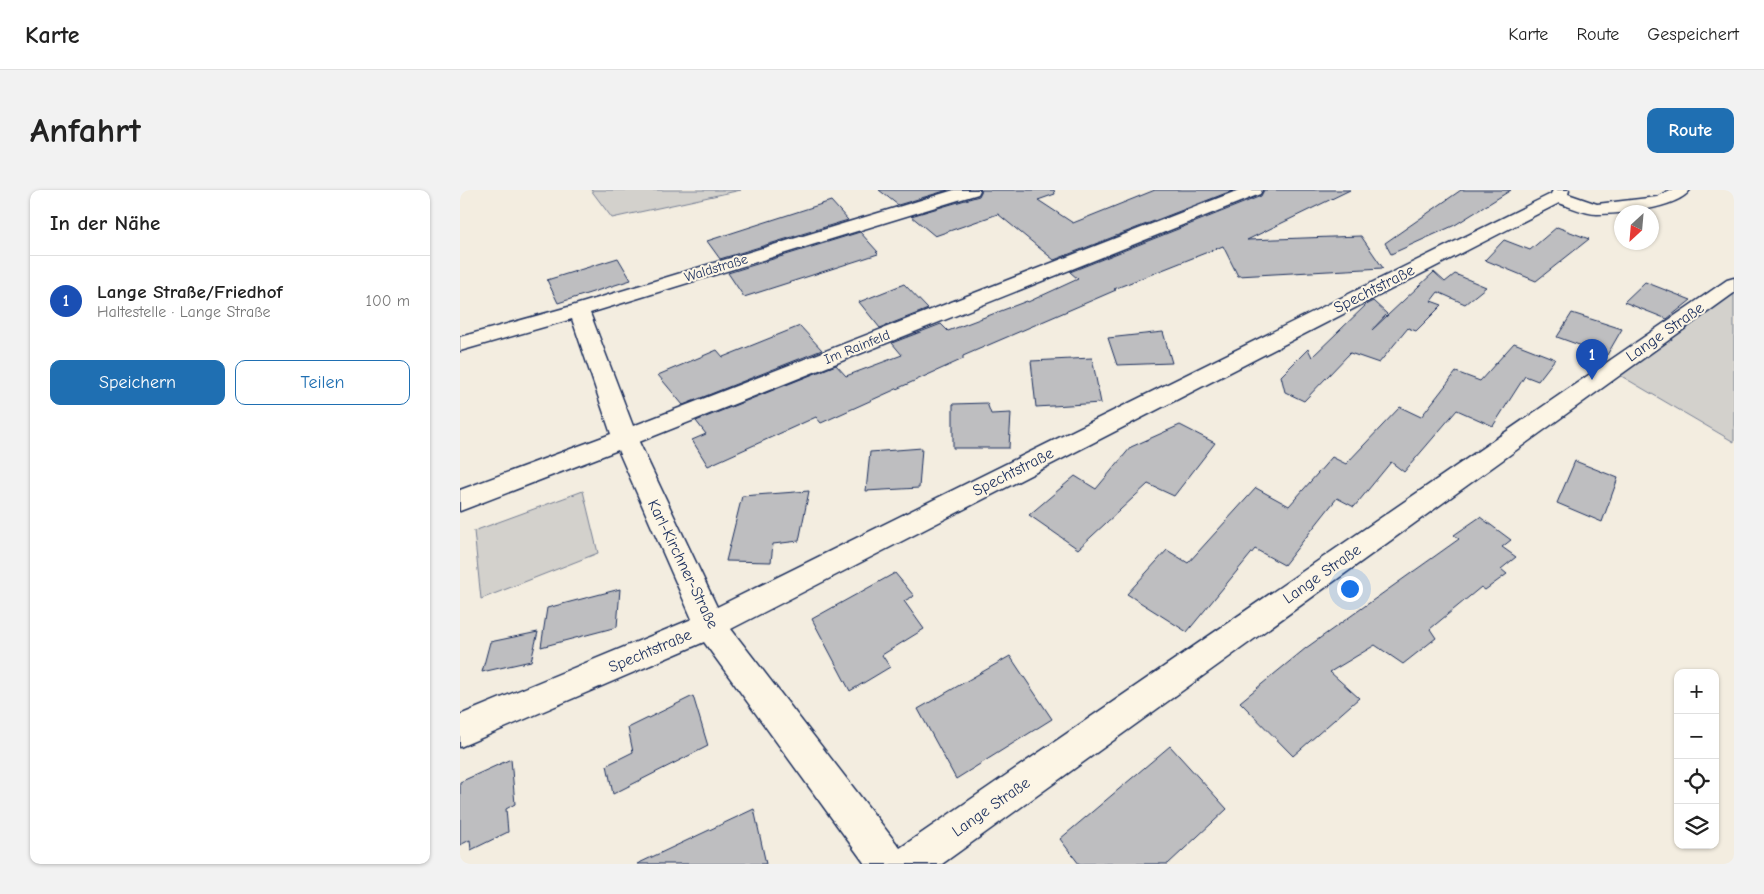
<!DOCTYPE html>
<html lang="de">
<head>
<meta charset="utf-8">
<style>
  body { margin:0; font-family:"Comic Neue",sans-serif; background:#f2f2f2; color:#222 }
  .controls { position:absolute; right:15px; bottom:15px; display:grid; overflow:hidden; border-radius:10px; box-shadow:0 1px 4px #0004 }
  .controls button { width:45px; height:45px; display:grid; place-items:center; padding:0; border:0; border-bottom:1px solid #e0e0e0; background:#fff; color:#222; font:25px sans-serif }
  .compass { position:absolute; left:1154px; top:15px; width:45px; height:45px; border-radius:50%; background:#fff; box-shadow:0 1px 4px #0004; rotate:206deg }
  .you { position:absolute; left:889px; top:398px; width:18px; height:18px; margin:-12px; border:4px solid #fff; border-radius:50%; background:#1a73e8; box-shadow:0 0 0 8px #1a73e833 }
  .badge { display:grid; place-items:center; width:32px; height:32px; border-radius:50%; background:#1f6fb2; color:#fff; font-size:16px; font-weight:700 }
  .pin { position:absolute; translate:-50% -41px; filter:drop-shadow(0 1px 2px #0008) }
  .pin::after { content:''; position:absolute; top:26px; width:18px; height:15px; background:inherit; clip-path:polygon(0 0,100% 0,50% 100%) }
  .list { margin:0; padding:0; list-style:none }
  h2 { display:flex; justify-content:space-between; align-items:center; height:65px; margin:0; padding:0 20px; font-size:21px }
  h2 small { font-size:16px; font-weight:400; color:#767676 }
  .list li { display:grid; grid-template-columns:32px 1fr auto; gap:15px; align-items:center; box-sizing:border-box; height:90px; padding:0 20px; border-top:1px solid #e0e0e0 }
  .list b { display:block; font-size:19px; white-space:nowrap }
  .list p { margin:0; font-size:16px; white-space:nowrap; color:#767676 }
  .list em { font-size:16px; font-style:normal; color:#767676 }
  .actions { display:flex; gap:10px; padding:15px 20px }
  .actions a { flex:1; padding:11px 0; border:1px solid #1f6fb2; border-radius:10px; text-align:center; font-size:18px; color:#1f6fb2 }
  .actions .main { background:#1f6fb2; color:#fff }
  .icon { flex:none; width:28px; height:28px; fill:none; stroke:currentColor; stroke-width:2; stroke-linecap:round; stroke-linejoin:round }
  .map { position:relative; flex:none; width:1274px; height:674px; overflow:hidden; border-radius:10px }
  header { display:flex; align-items:center; gap:30px; box-sizing:border-box; height:70px; padding:0 25px; background:#fff; border-bottom:1px solid #e0e0e0 }
  header strong { font-size:24px }
  nav { display:flex; gap:28px; margin-inline-start:auto; font-size:18px }
  .intro { display:flex; align-items:center; justify-content:space-between; box-sizing:border-box; height:120px; padding:0 30px }
  h1 { margin:0; font-size:35px }
  .button { padding:12px 22px; border-radius:10px; background:#1f6fb2; color:#fff; font-size:18px; font-weight:700 }
  main { display:flex; gap:30px; padding:0 30px }
  aside { flex:1; background:#fff; border-radius:10px; box-shadow:0 1px 4px #0004 }
  .map>svg:first-child { display:block }
  .green { fill:#d3d1cc; stroke:#778095 }
  .building { fill:#bebec0; stroke:#1b2f5e }
  .lines { fill:none; stroke-linecap:round; stroke-linejoin:round }
  .minor-casing { stroke:#1b2f5e; stroke-width:3 }
  .minor { fill:#fcf5e5; fill-rule:evenodd }
  .labels { text-anchor:middle; dominant-baseline:central; stroke-width:4; stroke-linejoin:round; paint-order:stroke }
  .far-street-label { font-size:14px; fill:#1b2f5e; stroke:#fcf5e5 }
  .street-label { font-size:16px; fill:#1b2f5e; stroke:#fcf5e5 }
</style>
</head>
<body>
<header>
<strong>Karte</strong>
<nav><a>Karte</a><a>Route</a><a>Gespeichert</a></nav>
</header>
<div class="intro"><h1>Anfahrt</h1><a class="button">Route</a></div>
<main>
<aside>
<h2>In der Nähe<small></small></h2>
<ul class="list">
<li><span class="badge" style="background:#1a4fb4">1</span><div><b>Lange Straße/Friedhof</b><p>Haltestelle · Lange Straße</p></div><em>100 m</em></li>
</ul>
<div class="actions"><a class="main">Speichern</a><a>Teilen</a></div>
</aside>
<div class="map">
<svg width="1274" height="674" viewBox="0 0 1274 674">
  <rect width="100%" height="100%" fill="#f3ede0"/>
  <filter id="ink" filterUnits="userSpaceOnUse"><feTurbulence type="fractalNoise" baseFrequency=".02" numOctaves="2"/><feDisplacementMap in="SourceGraphic" scale="10" xChannelSelector="R" yChannelSelector="G"/><feConvolveMatrix kernelMatrix="1 2 1 2 8 2 1 2 1" color-interpolation-filters="sRGB"/></filter>
  <g filter="url(#ink)">
    <g class="green">
      <path d="M131 0H281L152 28Z"/>
      <path d="M1274 94V252L1151 180Z"/>
      <path d="M123 301 138 363 21 409 14 341Z"/>
    </g>
    <g class="building">
      <path d="M419 0H488L438 15Z"/>
      <path d="M522 0H594L595 4 578 10 613 33 695 0H774L594 70 538 24 475 46 451 26 519 6Z"/>
      <path d="M804 0H890L787 50 901 46 923 78 778 86 763 56 654 99 656 100 503 166V169L361 233 356 227 248 276 232 250 246 244 236 231 376 175 386 186 442 165 432 153 481 134 488 141 567 111 568 112 618 89 610 82 801 6Z"/>
      <path d="M1001 0H1051L995 35 931 64 925 53Z"/>
      <path d="M371 11 388 30 260 69 247 51Z"/>
      <path d="M1097 37 1129 49 1076 91 1025 70 1044 50 1070 60Z"/>
      <path d="M400 42 418 62H416L418 64 284 107 268 83Z"/>
      <path d="M158 68 171 90 98 113 87 90Z"/>
      <path d="M974 82 985 92 995 84 1026 97 1005 114 978 102 971 111 982 115 956 141 948 138 919 173 890 163 844 211 825 202 821 186 848 159 852 167 907 114 913 111 927 124 912 140Z"/>
      <path d="M1185 92 1231 110 1207 129 1164 112Z"/>
      <path d="M444 94 468 119 420 138 399 112Z"/>
      <path d="M1112 123 1162 139 1147 165 1097 147Z"/>
      <path d="M340 136 362 160 223 215 198 185 257 160 263 167Z"/>
      <path d="M703 142 712 173 657 175 648 148Z"/>
      <path d="M1054 153 1095 169 1078 191 1065 186 1033 236 997 220 944 282 931 272 894 317 877 308 824 375 795 359 727 442 667 404 707 360 728 373 796 298 829 316 872 267 886 274 940 217 961 227 996 182 1020 191Z"/>
      <path d="M632 168 641 213 576 217 571 171Z"/>
      <path d="M527 213 531 224 551 223 549 258H493V214Z"/>
      <path d="M720 235 755 253 714 306 688 294 618 359 569 325 615 286 636 299 671 257Z"/>
      <path d="M462 258 459 298 406 301 410 262Z"/>
      <path d="M1115 271 1158 288 1142 332 1097 313Z"/>
      <path d="M349 301 339 351 313 354 311 372 266 371 282 306Z"/>
      <path d="M1020 327 1051 350 1042 357 1056 367 1041 379 1047 384 1025 400 1021 397 970 439 976 448 943 474 915 455 870 482 899 508 833 566 780 512 846 458 999 349 994 345Z"/>
      <path d="M435 383 454 406 444 411 464 439 422 465 430 477 390 501 352 429Z"/>
      <path d="M160 399 157 437 81 457 87 418Z"/>
      <path d="M78 442 71 471 22 482 30 452Z"/>
      <path d="M550 466 592 529 496 589 458 519Z"/>
      <path d="M233 506 248 556 153 604 147 575 173 562 168 538Z"/>
      <path d="M710 556 767 619 708 674H619L600 649Z"/>
      <path d="M51 569 55 614 46 619 48 642 11 660 10 650 0 655V592Z"/>
      <path d="M294 619 306 674H177Z"/>
    </g>
    <g class="lines">
      <g class="minor-casing">
        <path id="minor" d="M494 0H520L518 4 130 123 173 236 779 0H802L800 4 179 252 257 417 1091 4 1093 0H1109L1108 4 1137 14 1197 7 1210 0H1230C1217 19 1159 24 1137 24 1125 24 1111 17 1099 13L271 439 440 658 1267 90 1274 88V103L482 674H405L244 452 0 557V525L232 429 158 260 0 321V300L151 244 112 129 0 161V147L112 116Z"/>
      </g>
      <use href="#minor" class="minor"/>
    </g>
  </g>
  <g class="labels">
    <g class="far-street-label">
      <text transform="translate(256 78) rotate(-17)">Waldstraße</text>
      <text transform="translate(397 157) rotate(-22)">Im Rainfeld</text>
    </g>
    <g class="street-label">
      <text transform="translate(914 99) rotate(-27)">Spechtstraße</text>
      <text transform="translate(1205 142) rotate(-35)">Lange Straße</text>
      <text transform="translate(553 282) rotate(-27)">Spechtstraße</text>
      <text transform="translate(223 374) rotate(64)">Karl-Kirchner-Straße</text>
      <text transform="translate(862 384) rotate(-35)">Lange Straße</text>
      <text transform="translate(190 461) rotate(-23)">Spechtstraße</text>
      <text transform="translate(531 617) rotate(-35)">Lange Straße</text>
    </g>
  </g>
</svg>
<div class="controls">
<button>+</button>
<button>−</button>
<button><svg class="icon" aria-label="locate" viewBox="0 0 24 24"><circle cx="12" cy="12" r="6"/><path d="M12 2v4M12 18v4M2 12h4M18 12h4"/></svg></button>
<button><svg class="icon" aria-label="layers" viewBox="0 0 24 24"><path d="M12 4l9 5-9 5-9-5zM3 14l9 5 9-5"/></svg></button>
</div>
<svg class="compass" viewBox="-18 -18 36 36"><path d="M0-13l5 13h-10z" fill="#e53935"/><path d="M0 13l5-13h-10z" fill="#767676"/></svg>
<div class="you"></div>
<div class="pin badge" style="left:1132px;top:190px;background:#1a4fb4">1</div>
</div>
</main>
</body>
</html>
